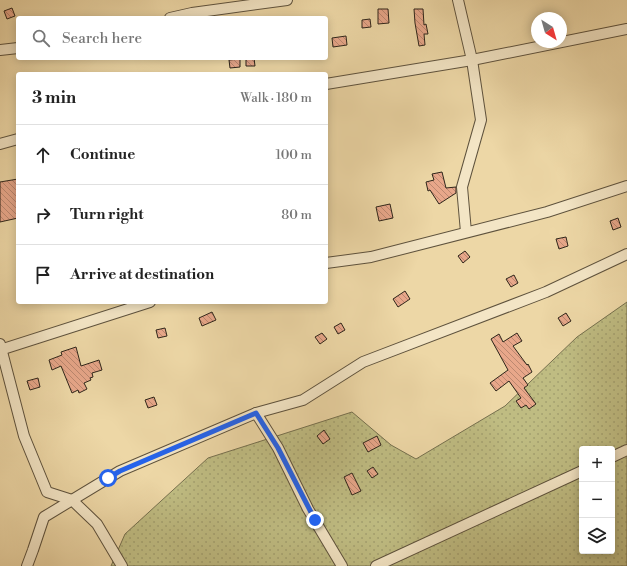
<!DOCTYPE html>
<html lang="en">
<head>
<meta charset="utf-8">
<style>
  body { margin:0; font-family:"Libre Bodoni",serif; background:#f6f6f6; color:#222 }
  .controls { position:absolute; right:12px; bottom:12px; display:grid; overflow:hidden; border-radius:4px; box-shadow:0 2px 10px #0003 }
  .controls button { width:36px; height:36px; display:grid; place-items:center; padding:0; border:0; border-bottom:1px solid #e0e0e0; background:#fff; color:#222; font:20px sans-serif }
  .compass { position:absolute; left:531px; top:12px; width:36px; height:36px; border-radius:50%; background:#fff; box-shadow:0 2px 10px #0003; rotate:143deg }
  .stop { position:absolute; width:12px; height:12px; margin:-9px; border:3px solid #2563eb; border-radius:50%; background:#fff }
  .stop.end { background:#2563eb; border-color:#fff; box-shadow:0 1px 4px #0008 }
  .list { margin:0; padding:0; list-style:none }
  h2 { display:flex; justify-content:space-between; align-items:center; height:52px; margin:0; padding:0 16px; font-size:17px }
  h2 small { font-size:13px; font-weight:400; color:#767676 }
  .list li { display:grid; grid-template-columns:26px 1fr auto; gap:12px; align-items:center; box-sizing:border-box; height:60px; padding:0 16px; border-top:1px solid #e0e0e0 }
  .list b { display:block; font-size:15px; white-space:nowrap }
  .list em { font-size:13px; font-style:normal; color:#767676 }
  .icon { flex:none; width:22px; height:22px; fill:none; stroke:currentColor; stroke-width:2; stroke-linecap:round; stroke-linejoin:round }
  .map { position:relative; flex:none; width:627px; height:566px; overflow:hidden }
  .search { position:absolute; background:#fff; box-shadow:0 2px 10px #0003; left:16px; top:16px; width:312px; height:44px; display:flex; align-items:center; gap:10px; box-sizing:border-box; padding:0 14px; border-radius:4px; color:#767676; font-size:15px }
  .panel { position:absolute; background:#fff; box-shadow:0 2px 10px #0003; left:16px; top:72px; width:312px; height:232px; border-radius:4px }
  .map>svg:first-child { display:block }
  .grass { fill:url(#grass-dots); stroke:#76704e; fill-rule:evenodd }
  .building { fill:url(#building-back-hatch); stroke:#2e251a }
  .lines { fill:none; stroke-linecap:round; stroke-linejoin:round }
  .street-casing { stroke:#5e523d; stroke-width:12 }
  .street { stroke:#f3e5c5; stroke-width:10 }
  .route { stroke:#2563eb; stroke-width:5 }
</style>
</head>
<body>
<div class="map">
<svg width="627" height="566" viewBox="0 0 627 566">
  <defs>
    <pattern id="grass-dots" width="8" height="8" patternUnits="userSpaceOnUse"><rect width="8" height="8" fill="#bfbc82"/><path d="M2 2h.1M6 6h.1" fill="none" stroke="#a4a170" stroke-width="1.8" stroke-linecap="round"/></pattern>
    <pattern id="building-back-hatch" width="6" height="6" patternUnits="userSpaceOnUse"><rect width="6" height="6" fill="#e8a78a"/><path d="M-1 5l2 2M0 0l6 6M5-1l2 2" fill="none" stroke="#bc8870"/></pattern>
  </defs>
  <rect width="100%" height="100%" fill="#edd7a6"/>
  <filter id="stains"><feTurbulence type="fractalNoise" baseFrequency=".005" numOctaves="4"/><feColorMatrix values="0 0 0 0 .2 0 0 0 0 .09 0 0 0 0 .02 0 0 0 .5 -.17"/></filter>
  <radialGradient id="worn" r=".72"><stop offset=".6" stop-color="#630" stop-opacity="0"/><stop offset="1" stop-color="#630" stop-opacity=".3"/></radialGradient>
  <path class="grass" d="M627 302V566H111L125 534 208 458 352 412 391 445 416 459 505 406 577 337ZM582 449H612V551H582Z"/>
  <g class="building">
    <path d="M12 8 15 16 7 19 4 11Z"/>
    <path d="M378 9H388L389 23 378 24Z"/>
    <path d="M414 9H423L424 25 426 24 428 34H424L425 45 419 46 415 23Z"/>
    <path d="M370 19 371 27 362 28V20Z"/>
    <path d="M346 36 347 45 333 47 332 38Z"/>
    <path d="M246 58H254L255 66H246Z"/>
    <path d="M240 59V67L230 68 229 60Z"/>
    <path d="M442 172 446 188 456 187V193L439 204 430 190 428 191 426 182 434 180 432 174Z"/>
    <path d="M18 179V218L0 222V182Z"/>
    <path d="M390 204 393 218 379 221 376 207Z"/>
    <path d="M618 218 621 227 613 230 610 221Z"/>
    <path d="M566 237 568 246 559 249 556 239Z"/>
    <path d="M465 251 470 257 463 263 458 256Z"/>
    <path d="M514 275 518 283 511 287 506 279Z"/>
    <path d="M405 291 410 299 398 307 393 299Z"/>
    <path d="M212 312 216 320 202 326 199 318Z"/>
    <path d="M566 313 571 321 563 326 558 318Z"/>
    <path d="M341 323 345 330 338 334 334 327Z"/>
    <path d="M165 328 167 336 158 338 156 330Z"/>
    <path d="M322 333 327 339 320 344 315 337Z"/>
    <path d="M517 333 522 341 513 346 527 365 528 364 532 372 523 378 528 385 524 388 536 404 529 409 526 405 521 408 516 401 521 398 509 381 496 391 490 383 508 370 491 339 499 334 503 342Z"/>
    <path d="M76 347 81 366 99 360 102 370 92 373 93 377 90 378 91 380 84 383 87 389 79 393 78 390 72 393 61 366 52 370 49 360 62 355 61 352Z"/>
    <path d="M38 378 40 387 30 390 27 381Z"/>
    <path d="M154 397 157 405 148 408 145 400Z"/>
    <path d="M324 430 330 439 323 444 317 436Z"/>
    <path d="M377 436 381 445 368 452 363 443Z"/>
    <path d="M373 467 378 474 372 478 367 471Z"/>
    <path d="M352 473 361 491 352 495 344 477Z"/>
  </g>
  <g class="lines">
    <g class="street-casing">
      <g id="street">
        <path d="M458 0 472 60 481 120 462 187 466 232"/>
        <path d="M170 18 192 13 287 0"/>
        <path d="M0 50 18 48"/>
        <path d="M326 84 472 60 627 29"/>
        <path d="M0 144 18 139"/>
        <path d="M326 263 371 257 547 212 627 186"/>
        <path d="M0 344 24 436 47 492 72 500 97 524 122 566"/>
        <path d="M0 350 150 302"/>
        <path d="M256 413 278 448 308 509 342 566"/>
        <path d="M612 457 627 450"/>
        <path d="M27 566 33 550 44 517 120 471 256 413 303 400 363 362 546 292 627 254"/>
        <path d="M376 566 582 471"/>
      </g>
    </g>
    <use href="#street" class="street"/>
  </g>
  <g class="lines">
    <path class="route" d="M108 478 120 471 256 413 278 448 315 520"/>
  </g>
  <rect width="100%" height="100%" filter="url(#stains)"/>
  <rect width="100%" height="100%" fill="url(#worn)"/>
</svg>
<div class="controls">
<button>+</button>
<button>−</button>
<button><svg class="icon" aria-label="layers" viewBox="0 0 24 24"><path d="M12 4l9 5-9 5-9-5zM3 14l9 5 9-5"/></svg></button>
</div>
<svg class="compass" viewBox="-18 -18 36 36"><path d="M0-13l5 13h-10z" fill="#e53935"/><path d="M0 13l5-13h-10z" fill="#767676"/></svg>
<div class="stop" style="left:108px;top:478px"></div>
<div class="stop end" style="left:315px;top:520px"></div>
<div class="search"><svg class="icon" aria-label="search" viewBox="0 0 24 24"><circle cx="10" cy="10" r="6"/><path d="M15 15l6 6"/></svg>Search here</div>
<section class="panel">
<h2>3 min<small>Walk · 180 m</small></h2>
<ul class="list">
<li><svg class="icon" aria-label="ahead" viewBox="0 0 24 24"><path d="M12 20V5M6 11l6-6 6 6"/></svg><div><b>Continue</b></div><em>100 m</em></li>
<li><svg class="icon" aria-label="right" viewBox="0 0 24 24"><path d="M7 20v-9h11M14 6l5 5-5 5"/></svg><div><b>Turn right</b></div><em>80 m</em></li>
<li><svg class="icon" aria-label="arrive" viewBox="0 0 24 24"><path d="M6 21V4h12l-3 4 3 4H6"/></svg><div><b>Arrive at destination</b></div></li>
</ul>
</section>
</div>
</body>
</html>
